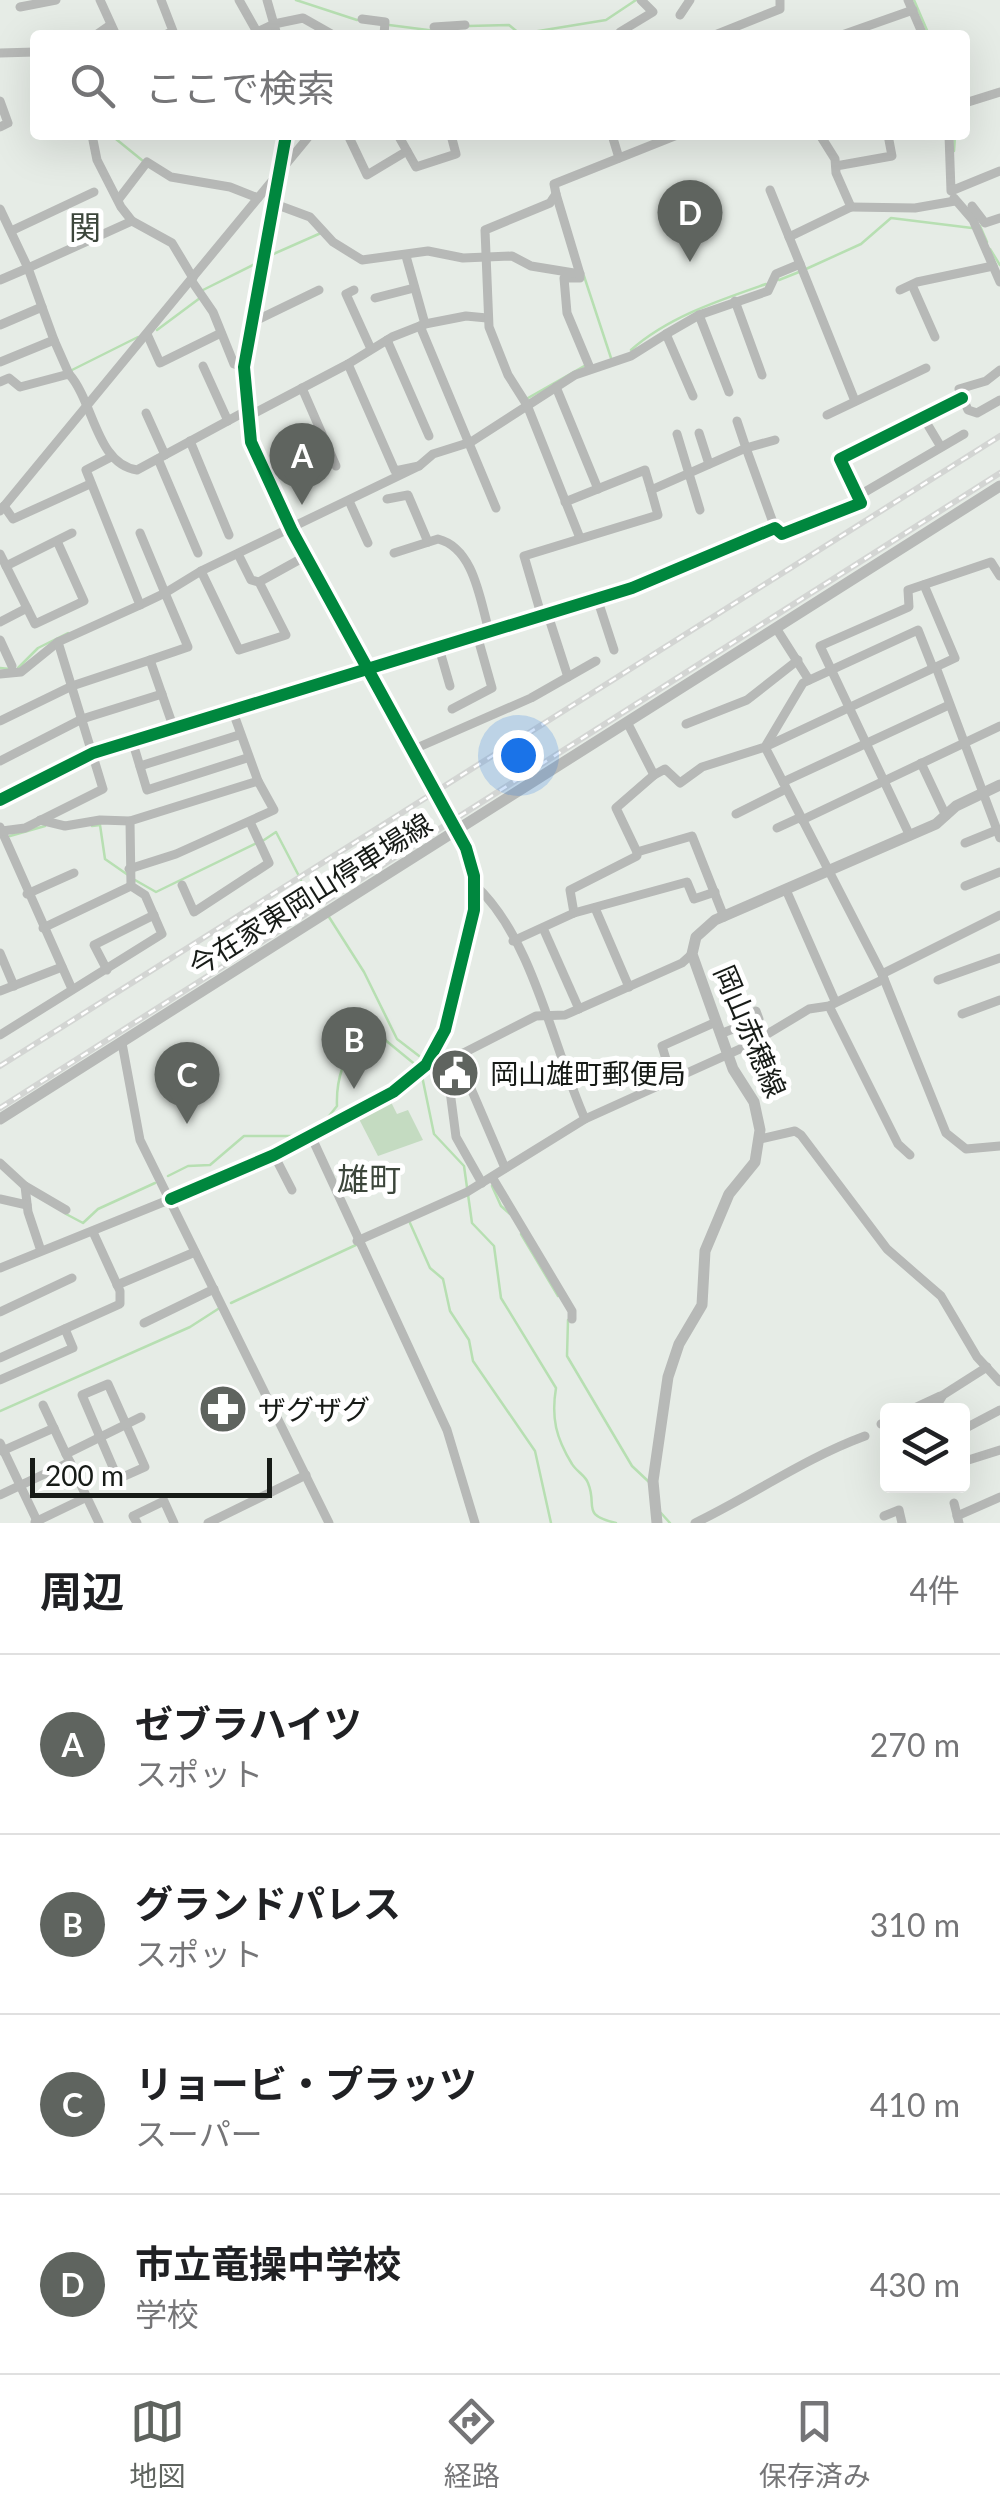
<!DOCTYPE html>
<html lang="ja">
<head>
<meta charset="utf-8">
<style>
  body { margin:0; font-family:Lato,"Noto Sans JP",sans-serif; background:#f2f2f2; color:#202124 }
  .controls { position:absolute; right:30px; bottom:30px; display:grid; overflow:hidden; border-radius:10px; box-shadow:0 10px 40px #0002 }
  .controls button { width:90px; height:90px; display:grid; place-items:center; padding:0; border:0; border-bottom:2px solid #e0e0e0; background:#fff; color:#202124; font:50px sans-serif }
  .scale { position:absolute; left:30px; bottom:25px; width:242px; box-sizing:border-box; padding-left:10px; border:5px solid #171b17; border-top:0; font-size:28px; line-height:35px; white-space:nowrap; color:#171b17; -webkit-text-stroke:8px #fff; paint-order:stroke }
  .you { position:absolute; left:518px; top:755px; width:35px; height:35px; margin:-25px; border:8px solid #fff; border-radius:50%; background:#1a73e8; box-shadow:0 0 0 15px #1a73e833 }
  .badge { display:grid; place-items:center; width:65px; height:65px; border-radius:50%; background:#5f645f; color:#fff; font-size:32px; font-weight:700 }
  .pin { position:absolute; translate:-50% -82px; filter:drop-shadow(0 2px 5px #0008) }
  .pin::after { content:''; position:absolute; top:52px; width:35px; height:30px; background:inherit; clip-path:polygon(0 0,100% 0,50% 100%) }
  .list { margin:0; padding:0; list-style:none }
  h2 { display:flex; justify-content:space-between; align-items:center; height:130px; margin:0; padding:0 40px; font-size:42px }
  h2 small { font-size:32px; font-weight:400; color:#757577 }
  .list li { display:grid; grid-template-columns:65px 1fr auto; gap:30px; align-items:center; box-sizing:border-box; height:180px; padding:0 40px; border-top:2px solid #e0e0e0 }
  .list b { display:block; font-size:38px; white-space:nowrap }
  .list p { margin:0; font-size:32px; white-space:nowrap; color:#757577 }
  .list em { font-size:32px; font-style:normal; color:#757577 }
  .icon { flex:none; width:55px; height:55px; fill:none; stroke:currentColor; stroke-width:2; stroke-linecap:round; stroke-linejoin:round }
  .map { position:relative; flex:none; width:1000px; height:1523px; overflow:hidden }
  .search { position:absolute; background:#fff; box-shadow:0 10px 40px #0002; left:30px; right:30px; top:30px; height:110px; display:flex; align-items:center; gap:25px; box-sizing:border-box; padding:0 35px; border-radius:10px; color:#757577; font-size:38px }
  .sheet { height:850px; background:#fff }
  nav { display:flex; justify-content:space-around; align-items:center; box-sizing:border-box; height:140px; border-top:2px solid #e0e0e0; background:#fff; font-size:28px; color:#757577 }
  nav a { display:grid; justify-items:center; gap:5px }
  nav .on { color:#5f645f }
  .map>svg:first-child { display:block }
  .green { fill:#c4dbc1 }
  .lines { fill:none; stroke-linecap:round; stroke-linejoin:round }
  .stream { stroke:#b7dfb2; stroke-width:2.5 }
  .minor { stroke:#b7b9b7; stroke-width:9 }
  .major { stroke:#b7b9b7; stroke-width:11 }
  .rail-casing { stroke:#d3d5d3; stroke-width:6 }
  .rail { stroke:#fff; stroke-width:2.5; stroke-dasharray:8; stroke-linecap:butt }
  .cycleway-casing { stroke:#fff; stroke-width:19 }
  .cycleway { stroke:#00873e; stroke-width:12 }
  .labels { text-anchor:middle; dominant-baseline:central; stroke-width:10; stroke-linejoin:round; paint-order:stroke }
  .street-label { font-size:28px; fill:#171b17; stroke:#fff }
  .poi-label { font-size:28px; fill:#171b17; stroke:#fff; text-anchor:start }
  .quarter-label { font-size:32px; fill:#3c463b; stroke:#fff }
</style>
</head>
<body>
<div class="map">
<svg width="1000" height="1523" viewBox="0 0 1000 1523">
  <rect width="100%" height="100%" fill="#e6ece6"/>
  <path class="green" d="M391 1102 397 1114 408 1110 423 1140 378 1156 359 1119Z"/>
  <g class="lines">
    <g class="stream">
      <path d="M296 0 357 20"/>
      <path d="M914 0 929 35"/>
      <path d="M389 25 436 31"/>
      <path d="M468 26 509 25 520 34 606 20 636 0"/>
      <path d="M111 135 143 161"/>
      <path d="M954 151 955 135"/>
      <path d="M980 226 987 242"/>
      <path d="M990 249 1000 265"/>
      <path d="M269 256 321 233"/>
      <path d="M806 269 861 244 891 218 972 228"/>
      <path d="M584 276 611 358"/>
      <path d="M779 280 799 272"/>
      <path d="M203 290 257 263"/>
      <path d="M157 330 200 298"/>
      <path d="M631 350C668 317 720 300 766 284"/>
      <path d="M72 370 138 337"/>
      <path d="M528 398 586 365"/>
      <path d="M0 668 10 669"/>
      <path d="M18 668 38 648 68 633"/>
      <path d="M92 826 100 825 105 859 128 875"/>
      <path d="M10 836 45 826"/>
      <path d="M264 840 276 832 301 880"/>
      <path d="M135 880 156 892 257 843"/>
      <path d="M303 884 319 894"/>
      <path d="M329 917 364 972 397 1039 423 1059"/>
      <path d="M422 1076 434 1134 464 1166 472 1223 494 1246 501 1298 556 1388C551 1418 556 1438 572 1464 576 1471 586 1476 588 1483 598 1507 580 1514 616 1523"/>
      <path d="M168 1176 188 1166 210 1165 244 1136H297L325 1121 337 1106C336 1082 343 1052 364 1038L384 1039 417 1066"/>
      <path d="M492 1186 501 1206 510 1214"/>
      <path d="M66 1214 83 1223 98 1209 155 1183"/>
      <path d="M410 1223 430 1268 443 1279 450 1311 469 1340 473 1361 535 1451 551 1523"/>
      <path d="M521 1234 558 1296"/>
      <path d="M231 1303 358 1244"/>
      <path d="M568 1320 567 1356 632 1466 649 1482"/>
      <path d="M0 1411 190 1327 218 1309"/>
      <path d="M661 1513 670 1523"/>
    </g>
    <g class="minor">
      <path d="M100 0 116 35"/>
      <path d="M161 0 173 31 165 35"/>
      <path d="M239 0 257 32"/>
      <path d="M267 0 277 35"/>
      <path d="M908 0 923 35"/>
      <path d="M20 7 56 0"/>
      <path d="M680 15 690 0"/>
      <path d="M362 19 385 22 384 35"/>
      <path d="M434 27 465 25"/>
      <path d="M620 32 653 12 641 0"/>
      <path d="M96 35 109 26"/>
      <path d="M251 35 274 24 303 18 333 35"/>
      <path d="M715 35 780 9V0"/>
      <path d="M842 35 913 10"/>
      <path d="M0 53 35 52"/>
      <path d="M0 101 8 123 0 127"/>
      <path d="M965 103 1000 92"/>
      <path d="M92 135 97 160 121 207 132 221 172 243 193 278"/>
      <path d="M348 135 367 175 407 151"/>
      <path d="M398 135 416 167 456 154 451 135"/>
      <path d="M612 135 619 158"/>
      <path d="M949 135 951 191 1000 171"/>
      <path d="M836 166 892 156 888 135"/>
      <path d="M556 194 580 274V278H564L567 313 590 368"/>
      <path d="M954 198 973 220 993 266"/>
      <path d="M118 200 147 162 171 177 230 187 258 198"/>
      <path d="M275 204 310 217 333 242 362 260 428 251 463 258 512 256 531 266 580 274"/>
      <path d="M972 206 985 223 1000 218"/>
      <path d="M851 207 915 208 955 201"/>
      <path d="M0 209 28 268 132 221"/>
      <path d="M11 231 94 192"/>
      <path d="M789 237 851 207 836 173 835 159 820 135"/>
      <path d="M800 264 855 401"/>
      <path d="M0 280 28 268 42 307"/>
      <path d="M191 280 213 312 234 364 244 367"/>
      <path d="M912 285 935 337"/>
      <path d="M354 290 346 294 371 349"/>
      <path d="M900 290 917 282 993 266 1000 282"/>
      <path d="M375 298 414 288"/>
      <path d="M735 301 762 375"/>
      <path d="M699 315 729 392"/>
      <path d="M251 323 319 290"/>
      <path d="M425 324 466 316 487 318"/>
      <path d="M0 325 42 307 54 340 0 362"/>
      <path d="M420 326 496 508"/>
      <path d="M147 334 160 363 221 333"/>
      <path d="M666 334 699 315 768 291 776 274 800 264 770 190"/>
      <path d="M54 340 69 374"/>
      <path d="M387 340 429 436"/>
      <path d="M348 364 392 337 425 324 406 256"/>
      <path d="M203 366 228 421"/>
      <path d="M1000 370 986 381 959 389 968 410 977 413 1000 400"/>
      <path d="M0 382 9 378 20 387 69 374C94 402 96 464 137 470L246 411"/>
      <path d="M556 387 598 489"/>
      <path d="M302 388 336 466"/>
      <path d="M146 413 165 455"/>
      <path d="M827 415 926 368"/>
      <path d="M923 417 941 447"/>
      <path d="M737 421 746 448 775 440"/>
      <path d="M699 433 709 464"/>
      <path d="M677 434 700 510"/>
      <path d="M190 441 229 535"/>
      <path d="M158 459 198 553"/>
      <path d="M419 466 433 454 471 442 575 375 631 356 666 334 693 396"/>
      <path d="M858 496 964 434"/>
      <path d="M387 499 408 495 428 542"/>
      <path d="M565 502 645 470 651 490"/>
      <path d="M350 503 368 543"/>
      <path d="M4 506 13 519 90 484"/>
      <path d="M0 511 310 135"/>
      <path d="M140 533 165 593 201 571 419 466 395 471 348 364 247 417"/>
      <path d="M580 538 527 405 508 375 489 327 485 230 550 203 556 194 554 184 677 135"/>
      <path d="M394 553 438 539C474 548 480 600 489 631"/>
      <path d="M0 554 35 624 84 601 57 541"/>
      <path d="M239 556 251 580 259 582 306 556"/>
      <path d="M6 566 72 533"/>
      <path d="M201 571 239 650 286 635 259 582"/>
      <path d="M924 585 955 658 765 747 882 974 946 1133 966 1149 1000 1146"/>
      <path d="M597 598 614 650"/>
      <path d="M140 605 165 593 188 647 150 660"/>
      <path d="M547 612 568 677"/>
      <path d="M541 614 524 556 658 515 651 490 746 448 775 528"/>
      <path d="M0 622 27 608"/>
      <path d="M776 628 809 680"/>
      <path d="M0 640 12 666"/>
      <path d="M439 648 450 686"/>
      <path d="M936 667 1000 838"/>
      <path d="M0 674 21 672 58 642"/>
      <path d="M452 709 492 688 477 635"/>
      <path d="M0 721 72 686 150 660 173 726"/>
      <path d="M627 722 654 775 665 769 680 783 702 767 765 747 803 683 918 630 933 668"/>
      <path d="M686 724 747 700 798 660"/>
      <path d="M132 740 147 790 247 758"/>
      <path d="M412 750 531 698 596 661"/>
      <path d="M0 761 82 719 162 694"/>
      <path d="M921 763 946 816"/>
      <path d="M140 766 239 735"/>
      <path d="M654 775 616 808 637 852 692 836 724 917"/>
      <path d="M783 782 949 705"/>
      <path d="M0 800 93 753 632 588 775 528 782 534 861 503 840 459 962 398"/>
      <path d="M736 814 786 789"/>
      <path d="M40 820 65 826 100 820 130 821"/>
      <path d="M802 820 1000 726"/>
      <path d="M0 827 72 989"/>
      <path d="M777 828 801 817"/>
      <path d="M2 831 25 828 103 789 58 642 140 605 86 470 111 457"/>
      <path d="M910 836 820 646 909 607 908 590 991 562 1000 576"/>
      <path d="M965 843 997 830"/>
      <path d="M129 869 176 854 274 810 258 781"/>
      <path d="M182 885 194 912 269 863 250 822"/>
      <path d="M475 885C533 938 553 1048 585 1119"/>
      <path d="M965 886 1000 872"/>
      <path d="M787 892 835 1001"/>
      <path d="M27 894 74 873"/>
      <path d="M595 908 629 987"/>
      <path d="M574 913 570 890 637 856V852"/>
      <path d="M43 928 131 886"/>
      <path d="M543 928 579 1009"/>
      <path d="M513 941 574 913 687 882 694 899 715 892"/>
      <path d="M0 953 14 986"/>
      <path d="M107 970 94 945 154 915"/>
      <path d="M882 974 1000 915"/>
      <path d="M938 980 1000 958"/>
      <path d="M0 991 62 967"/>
      <path d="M829 1006 898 1144 910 1155"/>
      <path d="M962 1014 1000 1000"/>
      <path d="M720 1034 759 1019 756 1011"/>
      <path d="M0 1035 162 934 145 895 131 886 130 821 258 781 233 712"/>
      <path d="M122 1043 140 1140 329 1523"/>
      <path d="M457 1056 505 1168"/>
      <path d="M426 1065 438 1066 536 1016 565 1015 682 963 692 954"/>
      <path d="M434 1066 450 1091 456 1137 482 1183"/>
      <path d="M672 1079 662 1046 716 1022"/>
      <path d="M311 1136 447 1430 475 1523"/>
      <path d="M760 1139 795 1131 801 1135 887 1249 941 1296 977 1357 1000 1382"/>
      <path d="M274 1155 292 1190"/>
      <path d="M0 1163 25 1186 66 1210"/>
      <path d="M492 1177 572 1311V1319"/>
      <path d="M25 1186 28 1212 40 1248"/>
      <path d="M0 1199 27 1205"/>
      <path d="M172 1202C227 1177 396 1106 428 1063 449 1033 455 996 463 962 472 922 480 888 466 848L292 531 251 442 244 367 286 135"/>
      <path d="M357 1241 467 1192 585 1119 751 1044 809 1009 829 1006 884 979"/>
      <path d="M0 1268 171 1199"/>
      <path d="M117 1285 195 1252"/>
      <path d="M0 1312 72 1278"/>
      <path d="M144 1323 214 1289"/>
      <path d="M0 1358 120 1304V1291L93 1232"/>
      <path d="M0 1380 73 1348 65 1329"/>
      <path d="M108 1384 145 1467 118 1479 82 1395Z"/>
      <path d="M43 1405 66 1454"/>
      <path d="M910 1410 940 1396"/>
      <path d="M934 1410 943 1395 987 1367"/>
      <path d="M881 1424 888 1421"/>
      <path d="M962 1430 1000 1410"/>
      <path d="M0 1443 38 1523"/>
      <path d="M2 1451 54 1428"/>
      <path d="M70 1462 99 1523"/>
      <path d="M962 1462 1000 1450"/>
      <path d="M0 1495 70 1462 66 1454 141 1417"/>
      <path d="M954 1503 959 1523"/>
      <path d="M884 1516 899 1510 902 1523"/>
      <path d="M957 1516 1000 1497"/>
      <path d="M35 1522 87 1497"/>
      <path d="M137 1523 133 1516 164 1501 174 1523"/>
      <path d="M208 1523 306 1475"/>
      <path d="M695 1523C753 1495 805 1458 865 1436"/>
    </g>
    <g class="major">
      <path d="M0 1119 1000 486"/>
      <path d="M657 1523 653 1481 668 1377 679 1344 702 1305 705 1251 729 1194 755 1162 760 1130 754 1102 733 1069 692 954 696 937 715 920 936 824 956 806 1000 785"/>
    </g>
    <g class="rail-casing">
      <g id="rail">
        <path d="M0 1066 1000 436"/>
        <path d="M0 1108 1000 473"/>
      </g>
    </g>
    <use href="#rail" class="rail"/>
    <g class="cycleway-casing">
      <g id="cycleway">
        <path d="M0 800 93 753 632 588 775 528 782 534 861 503 840 459 962 398"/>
        <path d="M171 1199 274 1155 393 1092 426 1065 445 1030 474 910V876L466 848 292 531 251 442 244 367 286 135"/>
      </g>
    </g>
    <use href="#cycleway" class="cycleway"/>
  </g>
  <defs>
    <g id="civic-disc" transform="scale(2.5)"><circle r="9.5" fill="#5f645f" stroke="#fff"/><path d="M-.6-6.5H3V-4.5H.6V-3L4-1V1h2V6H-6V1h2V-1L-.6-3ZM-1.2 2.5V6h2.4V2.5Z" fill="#fff"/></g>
    <g id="pharmacy-disc" transform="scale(2.5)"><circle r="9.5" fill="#5f645f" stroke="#fff"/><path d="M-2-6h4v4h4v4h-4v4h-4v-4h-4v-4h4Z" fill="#fff"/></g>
  </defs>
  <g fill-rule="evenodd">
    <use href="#civic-disc" x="455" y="1073"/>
    <use href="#pharmacy-disc" x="223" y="1409"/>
  </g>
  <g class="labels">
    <g class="street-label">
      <text transform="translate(310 894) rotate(-32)">今在家東岡山停車場線</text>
      <text transform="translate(751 1031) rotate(67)">岡山赤穂線</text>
    </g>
    <g class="poi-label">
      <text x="490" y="1073">岡山雄町郵便局</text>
      <text x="258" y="1409">ザグザグ</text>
    </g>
    <g class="quarter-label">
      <text x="85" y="226">関</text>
      <text x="369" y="1178">雄町</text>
    </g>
  </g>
</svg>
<div class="controls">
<button><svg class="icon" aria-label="layers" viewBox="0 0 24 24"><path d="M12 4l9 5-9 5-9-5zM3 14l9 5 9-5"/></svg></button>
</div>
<div class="scale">200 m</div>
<div class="you"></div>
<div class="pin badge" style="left:302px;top:505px">A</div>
<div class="pin badge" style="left:354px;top:1089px">B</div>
<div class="pin badge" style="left:187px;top:1124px">C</div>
<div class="pin badge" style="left:690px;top:262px">D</div>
<div class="search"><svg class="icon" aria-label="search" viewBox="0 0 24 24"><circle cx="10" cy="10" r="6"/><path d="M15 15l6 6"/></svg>ここで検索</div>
</div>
<section class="sheet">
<h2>周辺<small>4件</small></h2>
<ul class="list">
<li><span class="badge">A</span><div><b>ゼブラハイツ</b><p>スポット</p></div><em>270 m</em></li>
<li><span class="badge">B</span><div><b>グランドパレス</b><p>スポット</p></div><em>310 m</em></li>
<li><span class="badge">C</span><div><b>リョービ・プラッツ</b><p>スーパー</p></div><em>410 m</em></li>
<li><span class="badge">D</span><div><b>市立竜操中学校</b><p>学校</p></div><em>430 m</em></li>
</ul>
</section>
<nav>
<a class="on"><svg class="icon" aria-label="map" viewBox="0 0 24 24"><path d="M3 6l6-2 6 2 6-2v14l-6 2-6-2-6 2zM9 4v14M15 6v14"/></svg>地図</a>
<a><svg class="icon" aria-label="directions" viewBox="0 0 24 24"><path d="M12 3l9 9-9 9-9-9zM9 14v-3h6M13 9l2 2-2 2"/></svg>経路</a>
<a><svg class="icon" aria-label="saved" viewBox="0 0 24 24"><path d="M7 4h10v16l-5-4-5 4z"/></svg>保存済み</a>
</nav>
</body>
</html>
